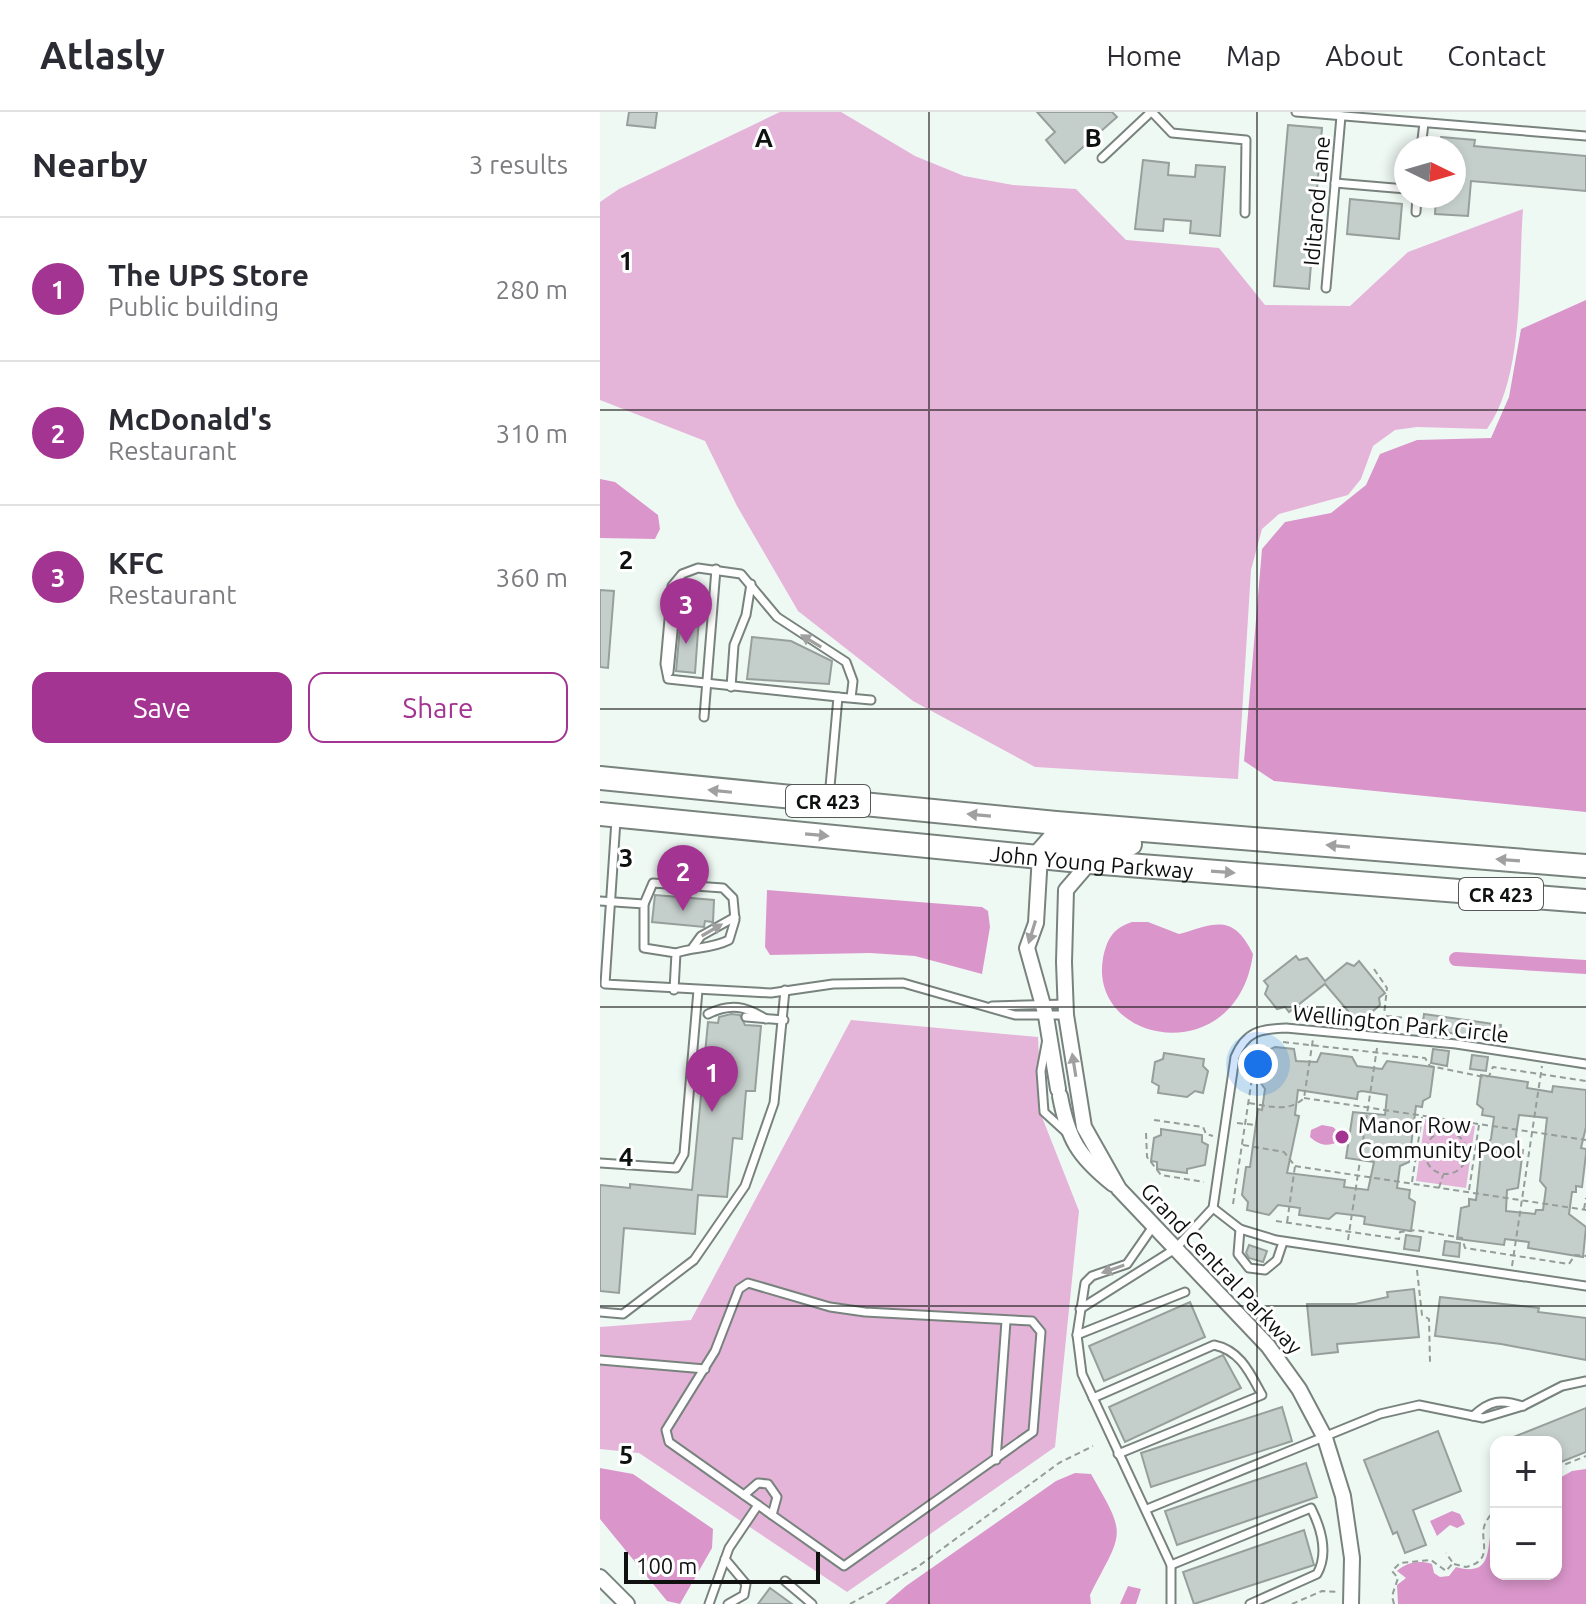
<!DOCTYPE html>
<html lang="en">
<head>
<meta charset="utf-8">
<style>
  body { margin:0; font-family:Ubuntu,sans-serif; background:#f7f7f7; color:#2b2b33 }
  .controls { position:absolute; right:24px; bottom:24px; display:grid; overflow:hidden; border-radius:16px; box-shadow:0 4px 12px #0003 }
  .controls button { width:72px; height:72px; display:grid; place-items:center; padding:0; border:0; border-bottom:2px solid #e1e1e2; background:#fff; color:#2b2b33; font:40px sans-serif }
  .compass { position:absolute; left:794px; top:24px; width:72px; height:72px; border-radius:50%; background:#fff; box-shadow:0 4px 12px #0003; rotate:95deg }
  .scale { position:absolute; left:24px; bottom:20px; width:196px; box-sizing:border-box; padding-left:8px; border:4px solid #0e110f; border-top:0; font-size:22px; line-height:28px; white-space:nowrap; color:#0e110f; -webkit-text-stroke:6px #fff; paint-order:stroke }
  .you { position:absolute; left:658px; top:952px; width:28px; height:28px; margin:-20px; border:6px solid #fff; border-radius:50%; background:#1a73e8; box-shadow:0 0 0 12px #1a73e833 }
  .badge { display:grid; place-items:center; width:52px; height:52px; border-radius:50%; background:#a33492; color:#fff; font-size:26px; font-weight:700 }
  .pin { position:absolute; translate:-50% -66px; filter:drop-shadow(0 2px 4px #0008) }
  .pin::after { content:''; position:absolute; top:42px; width:28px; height:24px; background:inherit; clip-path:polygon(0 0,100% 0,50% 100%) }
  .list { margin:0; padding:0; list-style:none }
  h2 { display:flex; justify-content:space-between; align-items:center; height:104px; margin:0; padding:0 32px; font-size:34px }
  h2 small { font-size:26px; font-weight:400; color:#7c7c81 }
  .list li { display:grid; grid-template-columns:52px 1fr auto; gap:24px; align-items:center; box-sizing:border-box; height:144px; padding:0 32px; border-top:2px solid #e1e1e2 }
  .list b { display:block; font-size:30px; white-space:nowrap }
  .list p { margin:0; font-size:26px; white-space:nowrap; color:#7c7c81 }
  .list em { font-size:26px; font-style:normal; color:#7c7c81 }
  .actions { display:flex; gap:16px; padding:24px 32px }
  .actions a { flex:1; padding:18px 0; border:2px solid #a33492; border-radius:16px; text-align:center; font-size:28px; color:#a33492 }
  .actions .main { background:#a33492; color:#fff }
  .map { position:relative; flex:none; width:986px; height:1492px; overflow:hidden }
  header { display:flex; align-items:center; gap:48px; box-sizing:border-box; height:112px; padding:0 40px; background:#fff; border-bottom:2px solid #e1e1e2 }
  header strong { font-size:38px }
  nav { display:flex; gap:44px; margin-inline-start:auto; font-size:28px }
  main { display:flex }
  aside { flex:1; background:#fff }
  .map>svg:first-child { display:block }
  .green { fill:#e5b4d9 }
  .water { fill:#da96cb }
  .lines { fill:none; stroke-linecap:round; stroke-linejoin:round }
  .canal { stroke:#da96cb; stroke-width:14 }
  .building { fill:#c4ceca; stroke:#969f9b; stroke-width:2; fill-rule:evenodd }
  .service-casing { stroke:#79837e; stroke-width:11 }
  .minor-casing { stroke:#79837e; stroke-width:18 }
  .trunk-casing { stroke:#79837e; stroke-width:26 }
  .path { stroke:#969d99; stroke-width:2; stroke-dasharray:6 4; stroke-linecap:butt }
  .service { stroke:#fff; stroke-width:7 }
  .minor { stroke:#fff; stroke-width:14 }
  .trunk { stroke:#fff; stroke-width:22 }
  .oneway { fill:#9fa09f }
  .grid { fill:none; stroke:#0e110f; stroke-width:2; stroke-opacity:0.55 }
  .poi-dot { fill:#a33492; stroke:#fff; stroke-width:3 }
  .labels { text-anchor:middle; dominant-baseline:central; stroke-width:6; stroke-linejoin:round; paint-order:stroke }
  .shield { fill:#fff; stroke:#565857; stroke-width:2 }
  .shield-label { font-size:20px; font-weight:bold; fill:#0e110f }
  .street-label { font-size:22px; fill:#0e110f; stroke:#fff }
  .poi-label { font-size:22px; fill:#0e110f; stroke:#fff; text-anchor:start }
  .grid-label { font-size:26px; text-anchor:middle; font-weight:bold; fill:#0e110f; stroke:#fff; stroke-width:6; stroke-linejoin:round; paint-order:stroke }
</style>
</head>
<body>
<header>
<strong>Atlasly</strong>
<nav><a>Home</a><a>Map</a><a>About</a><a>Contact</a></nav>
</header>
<main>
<aside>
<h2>Nearby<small>3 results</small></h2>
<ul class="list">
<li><span class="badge">1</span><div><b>The UPS Store</b><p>Public building</p></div><em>280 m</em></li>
<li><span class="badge">2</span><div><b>McDonald's</b><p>Restaurant</p></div><em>310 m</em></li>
<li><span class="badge">3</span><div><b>KFC</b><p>Restaurant</p></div><em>360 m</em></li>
</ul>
<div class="actions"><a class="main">Save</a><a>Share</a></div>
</aside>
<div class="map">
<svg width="986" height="1492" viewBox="0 0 986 1492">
  <rect width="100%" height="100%" fill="#eff9f4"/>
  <g class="green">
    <path d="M180 0H241L315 44 364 64 413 73 476 77 526 128 619 136 665 193 750 194 808 140 923 97C918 162 925 264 887 317L817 315 795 318 773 334 761 367 748 383 679 402 662 417 651 458 638 667 435 655 313 589 198 499 137 394 105 329 0 288V90L19 77Z"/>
    <path d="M251 908 438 925 442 1005 479 1099 455 1335 247 1480 39 1341 0 1337V1215L91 1208Z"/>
    <path d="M825 1007 875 1014 866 1076 816 1069Z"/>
  </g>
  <g class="water">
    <path d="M986 188V700L674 669 644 649 662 437 685 410 731 401 766 373 780 342 817 328 891 326 909 285 921 217Z"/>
    <path d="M0 367 15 370 58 403 60 417 55 427 0 426Z"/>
    <path d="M167 778 382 795 388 799 390 815 382 862 315 844 270 841 170 843 165 835Z"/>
    <path d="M532 810H548L579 822C614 812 633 800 653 842 637 959 488 933 503 846 507 827 513 816 532 810Z"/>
    <path d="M722 1013 733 1015 741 1023 740 1029C728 1035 720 1034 710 1025L711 1018Z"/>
    <path d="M0 1356 33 1362 113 1417 112 1436 80 1492 67 1489 0 1407Z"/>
    <path d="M986 1357V1492H798L797 1473 806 1466 797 1459C807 1450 819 1448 832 1452L834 1461 840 1465 849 1464 856 1455C899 1467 883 1426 896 1404V1462H956V1368L972 1359Z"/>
    <path d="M475 1361 491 1362C528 1426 523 1418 490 1483L491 1492H285L306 1474 456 1369Z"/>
    <path d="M852 1399 860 1402 865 1412 857 1416 850 1413 837 1424 830 1409Z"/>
    <path d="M528 1474 541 1477 536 1492H520Z"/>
  </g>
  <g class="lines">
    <path class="canal" d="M856 847 986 855"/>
  </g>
  <g class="building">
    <path d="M29 0H57L55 16 27 13Z"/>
    <path d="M437 0H512L517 5 465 51 446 28 455 20Z"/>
    <path d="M688 13 722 16 709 177 674 174Z"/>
    <path d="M841 25 875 28 874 34 986 44V79L871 69 868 104 835 102 836 84H854V36H840Z"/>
    <path d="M543 48 569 51 568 63 595 65 596 53 625 55 620 124 590 121 591 109 564 107 563 119 535 117Z"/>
    <path d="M750 87 802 92 799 127 747 122Z"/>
    <path d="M0 478 14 479 8 556 0 555Z"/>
    <path d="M81 504 99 506 95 561 76 559Z"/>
    <path d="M152 525 191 529 232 549 229 572 147 567Z"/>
    <path d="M55 783 114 788 113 810 105 809 104 815 52 810Z"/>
    <path d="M696 844 699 848 707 846 725 869 747 851 754 854 759 849 785 881 779 886 780 893 766 905 758 902 754 906 725 872 689 900 685 895 677 897 665 882 668 874 664 869Z"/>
    <path d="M131 902 140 903 145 913 161 914 155 979H146L142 1027 133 1026 127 1085 98 1083 95 1122 24 1116 19 1181 0 1179V1073L30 1076V1072L92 1078 108 910 118 911 119 905Z"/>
    <path d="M824 902 901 913 899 928 822 917Z"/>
    <path d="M675 935 694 937 696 949 717 950 721 941 752 945 757 954 782 957 787 949 834 955 830 985 823 989 822 995 816 994 809 1050 800 1054 797 1076 810 1078 809 1086 815 1090 811 1119 764 1112 765 1105 761 1104 736 1101 729 1107 699 1103 700 1096 678 1093 669 1103 647 1098 648 1090 642 1083 646 1055H650L658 997 662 998 665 977 660 970 664 940ZM698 978 757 987 758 980 762 979 787 983 785 1003 753 1000 746 1046 774 1050 768 1078 744 1075 745 1068 687 1061 699 1004 695 1003Z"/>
    <path d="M833 937 849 939 847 954 831 951Z"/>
    <path d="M564 941 604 947 603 954 608 959 603 981 595 979 587 985 558 981 559 974 552 970 555 950 563 947Z"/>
    <path d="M872 943 888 945 886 959 870 957Z"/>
    <path d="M881 963 928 970 927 976 952 980 953 974 986 978V1015L981 1036 986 1037V1042L982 1075 976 1074V1080H972L969 1102 986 1115 983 1145 928 1136 929 1130 905 1127 904 1133 857 1127 861 1096 869 1094V1087L876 1088 882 1032H887L891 1027 894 1005 882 1003 883 997 877 992ZM919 1003 947 1006 940 1069 946 1076 943 1098H936L935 1102 906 1099 907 1078 918 1076 923 1038 919 1037 916 1023Z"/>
    <path d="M561 1017 602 1023V1030L608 1033 605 1053 587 1057V1061L557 1057V1050L551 1049 554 1026 561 1023Z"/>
    <path d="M806 1123 821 1125 819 1139 804 1137Z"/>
    <path d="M845 1129 860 1131 859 1145 843 1143Z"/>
    <path d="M649 1133 667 1139 663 1150 649 1146 646 1141Z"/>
    <path d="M814 1177 819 1225 737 1232 738 1240 712 1243 707 1192H755L788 1185 787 1180Z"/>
    <path d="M840 1185 939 1196 938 1200 986 1206V1248L901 1232 835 1224Z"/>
    <path d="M590 1190 605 1225 504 1269 489 1234Z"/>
    <path d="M623 1243 641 1276 525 1330 509 1295Z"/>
    <path d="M682 1295 692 1329 551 1375 541 1341Z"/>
    <path d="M986 1296V1340L956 1352V1330H901Z"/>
    <path d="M838 1319 861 1379 813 1398 826 1433 805 1441 797 1420 793 1422 764 1348Z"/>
    <path d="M706 1351 717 1385 577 1433 565 1399Z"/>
    <path d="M704 1418 714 1453 594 1492 583 1460Z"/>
    <path d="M170 1476 192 1492H158Z"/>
  </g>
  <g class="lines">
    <g class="service-casing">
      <g id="service">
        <path d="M552 0 572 21 646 28 645 101"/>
        <path d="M696 0 986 24"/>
        <path d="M821 36 824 11"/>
        <path d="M502 46 551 0"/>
        <path d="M735 71 806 77"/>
        <path d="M816 100 817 84"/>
        <path d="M726 176 741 4"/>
        <path d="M69 560 78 469"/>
        <path d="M131 575 134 533 146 503 151 472"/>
        <path d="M251 586 253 569 246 550 177 505 141 462 98 456 82 462 72 474 65 552 68 567 238 585 271 588"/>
        <path d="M104 605 116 457"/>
        <path d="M229 686 238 585"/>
        <path d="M16 708 5 872 171 881 233 872 303 871 415 903H466"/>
        <path d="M0 789 44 792V836L76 841 74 878"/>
        <path d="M44 792 53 771 123 776 133 786 135 808 129 828C111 837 94 835 76 841"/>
        <path d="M93 835 101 824 135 805"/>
        <path d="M392 894 466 892"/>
        <path d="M108 902C131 891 145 894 166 907"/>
        <path d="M146 905 184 908"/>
        <path d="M447 927 441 959 444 1000 467 1021"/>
        <path d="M0 1051 76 1056 84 1042 98 878"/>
        <path d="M613 1096 640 1117 676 1128 986 1174"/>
        <path d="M552 1116 527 1152 492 1164 485 1171 477 1223 482 1262 571 1453V1492"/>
        <path d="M640 1117 638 1142 649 1156 665 1158 677 1148 683 1130"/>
        <path d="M148 1171 230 1195 265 1200 432 1209 441 1220 433 1320 244 1454 69 1330 66 1318 115 1239 139 1177Z"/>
        <path d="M480 1197 575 1137 613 1096 635 945C646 919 660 917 686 916L856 932 986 952"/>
        <path d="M0 1200 23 1202 94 1148 145 1074 174 991 185 878"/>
        <path d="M477 1223 585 1180"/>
        <path d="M0 1248 105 1257"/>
        <path d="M493 1286 614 1233C640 1238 650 1261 662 1283L518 1342"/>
        <path d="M873 1304C890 1288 901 1287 923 1294"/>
        <path d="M396 1348 406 1209"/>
        <path d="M144 1383 158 1371 168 1372 177 1385 172 1403"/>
        <path d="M547 1397 780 1302 819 1293 883 1306 923 1294 962 1274 986 1269"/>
        <path d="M125 1447 146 1472 144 1483 128 1492"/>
        <path d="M571 1453 711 1396C721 1416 729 1441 717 1462L650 1492"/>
        <path d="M185 1469 212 1492"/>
        <path d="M109 1492 129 1436 158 1393"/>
      </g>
    </g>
    <g class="minor-casing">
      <g id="minor">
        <path d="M440 743 436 811 427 836 446 904 458 977"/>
        <path d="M490 750 466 778 464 850 466 903 484 1015 519 1077 668 1234 699 1277 725 1326 743 1384 752 1446 751 1492"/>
        <path d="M460 984C468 1027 478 1044 513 1072"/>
        <path d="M0 1465 27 1492"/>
      </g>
    </g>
    <g class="trunk-casing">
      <g id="trunk">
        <path d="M0 666 456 711 986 754"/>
        <path id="s1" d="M0 702 490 750 986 789"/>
        <path d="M440 743 455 726 530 732"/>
      </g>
    </g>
    <g class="path">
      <path d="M774 857 787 876 784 903"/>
      <path d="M786 904 816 907"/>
      <path d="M780 914 781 903"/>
      <path d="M683 930 825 946 830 954 884 965 889 964 893 955 986 969"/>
      <path d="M704 986 986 1028"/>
      <path d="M649 991C668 994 689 1001 704 986L713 927"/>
      <path d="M554 1008 603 1015 606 1022 613 1024"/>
      <path d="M637 1011 655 1013"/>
      <circle cx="846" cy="1041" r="21"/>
      <path d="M546 1021 547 1045 561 1063 604 1070"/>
      <path d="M643 1033 684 1040 695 1054 687 1111"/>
      <path d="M695 1054 986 1098"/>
      <path d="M812 1070 822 1005"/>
      <path d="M839 1076 843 1063"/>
      <path d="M869 1078 879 1013"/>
      <path d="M633 1092 654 953 667 934"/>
      <path d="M984 1097 986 1086"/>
      <path d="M676 1109 799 1127 800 1120 816 1118 862 1126 865 1136 969 1152 975 1143 986 1144"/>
      <path d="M748 1128 777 936"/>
      <path d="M912 1154 942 954"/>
      <path d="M817 1158 822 1203 829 1207 830 1250"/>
      <path d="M956 1356 986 1344"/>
      <path d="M892 1387 896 1385"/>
      <path d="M854 1452 866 1455C896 1448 878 1427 885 1412 887 1407 893 1400 896 1395"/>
      <path d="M250 1492 316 1456 459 1351 493 1334"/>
      <path d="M692 1492 722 1479 738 1480"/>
      <path d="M794 1492 792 1484 798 1466 792 1459 800 1451 831 1448 846 1459 853 1451 846 1441"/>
    </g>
    <use href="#service" class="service"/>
    <use href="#minor" class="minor"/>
    <use href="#trunk" class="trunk"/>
  </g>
  <defs><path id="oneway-solid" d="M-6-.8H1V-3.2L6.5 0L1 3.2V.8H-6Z" transform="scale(2)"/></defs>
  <g class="oneway">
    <use href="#oneway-solid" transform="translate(211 529) rotate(-149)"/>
    <use href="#oneway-solid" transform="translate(120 679) rotate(-174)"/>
    <use href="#oneway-solid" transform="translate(379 703) rotate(-175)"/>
    <use href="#oneway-solid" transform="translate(217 723) rotate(5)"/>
    <use href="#oneway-solid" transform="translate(738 734) rotate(-175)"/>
    <use href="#oneway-solid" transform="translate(908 748) rotate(-176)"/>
    <use href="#oneway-solid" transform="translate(623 760) rotate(4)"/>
    <use href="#oneway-solid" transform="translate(112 818) rotate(-30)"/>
    <use href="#oneway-solid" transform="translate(432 820) rotate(107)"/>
    <use href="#oneway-solid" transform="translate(474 953) rotate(-99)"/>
    <use href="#oneway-solid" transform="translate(513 1157) rotate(161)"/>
  </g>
  <path class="grid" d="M329 0V1492M657 0V1492M0 298H986M0 597H986M0 895H986M0 1194H986"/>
  <circle class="poi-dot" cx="742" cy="1025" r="8"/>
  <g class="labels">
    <g class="shield">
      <rect x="186" y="673" width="84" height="32" rx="6"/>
      <rect x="859" y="766" width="84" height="32" rx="6"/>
    </g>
    <g class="shield-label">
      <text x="228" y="689">CR 423</text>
      <text x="901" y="782">CR 423</text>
    </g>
    <g class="street-label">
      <text transform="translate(716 89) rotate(-85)">Iditarod Lane</text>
      <text stroke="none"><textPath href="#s1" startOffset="494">John Young Parkway</textPath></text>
      <text transform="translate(801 911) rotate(6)">Wellington Park Circle</text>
      <text transform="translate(622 1156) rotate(47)">Grand Central Parkway</text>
    </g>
    <g class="poi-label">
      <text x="758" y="1012">Manor Row<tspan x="758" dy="25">Community Pool</tspan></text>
    </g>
  </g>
  <g class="grid-label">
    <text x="164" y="35">A</text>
    <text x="493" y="35">B</text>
    <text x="26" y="158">1</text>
    <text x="26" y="457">2</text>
    <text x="26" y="755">3</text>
    <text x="26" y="1054">4</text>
    <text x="26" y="1352">5</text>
  </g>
</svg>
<div class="controls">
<button>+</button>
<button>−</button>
</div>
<svg class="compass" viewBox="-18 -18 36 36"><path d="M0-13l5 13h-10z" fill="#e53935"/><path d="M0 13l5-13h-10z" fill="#7c7c81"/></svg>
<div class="scale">100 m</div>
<div class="you"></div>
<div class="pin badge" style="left:112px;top:1000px">1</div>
<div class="pin badge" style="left:83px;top:799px">2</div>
<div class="pin badge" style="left:86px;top:532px">3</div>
</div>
</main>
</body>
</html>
